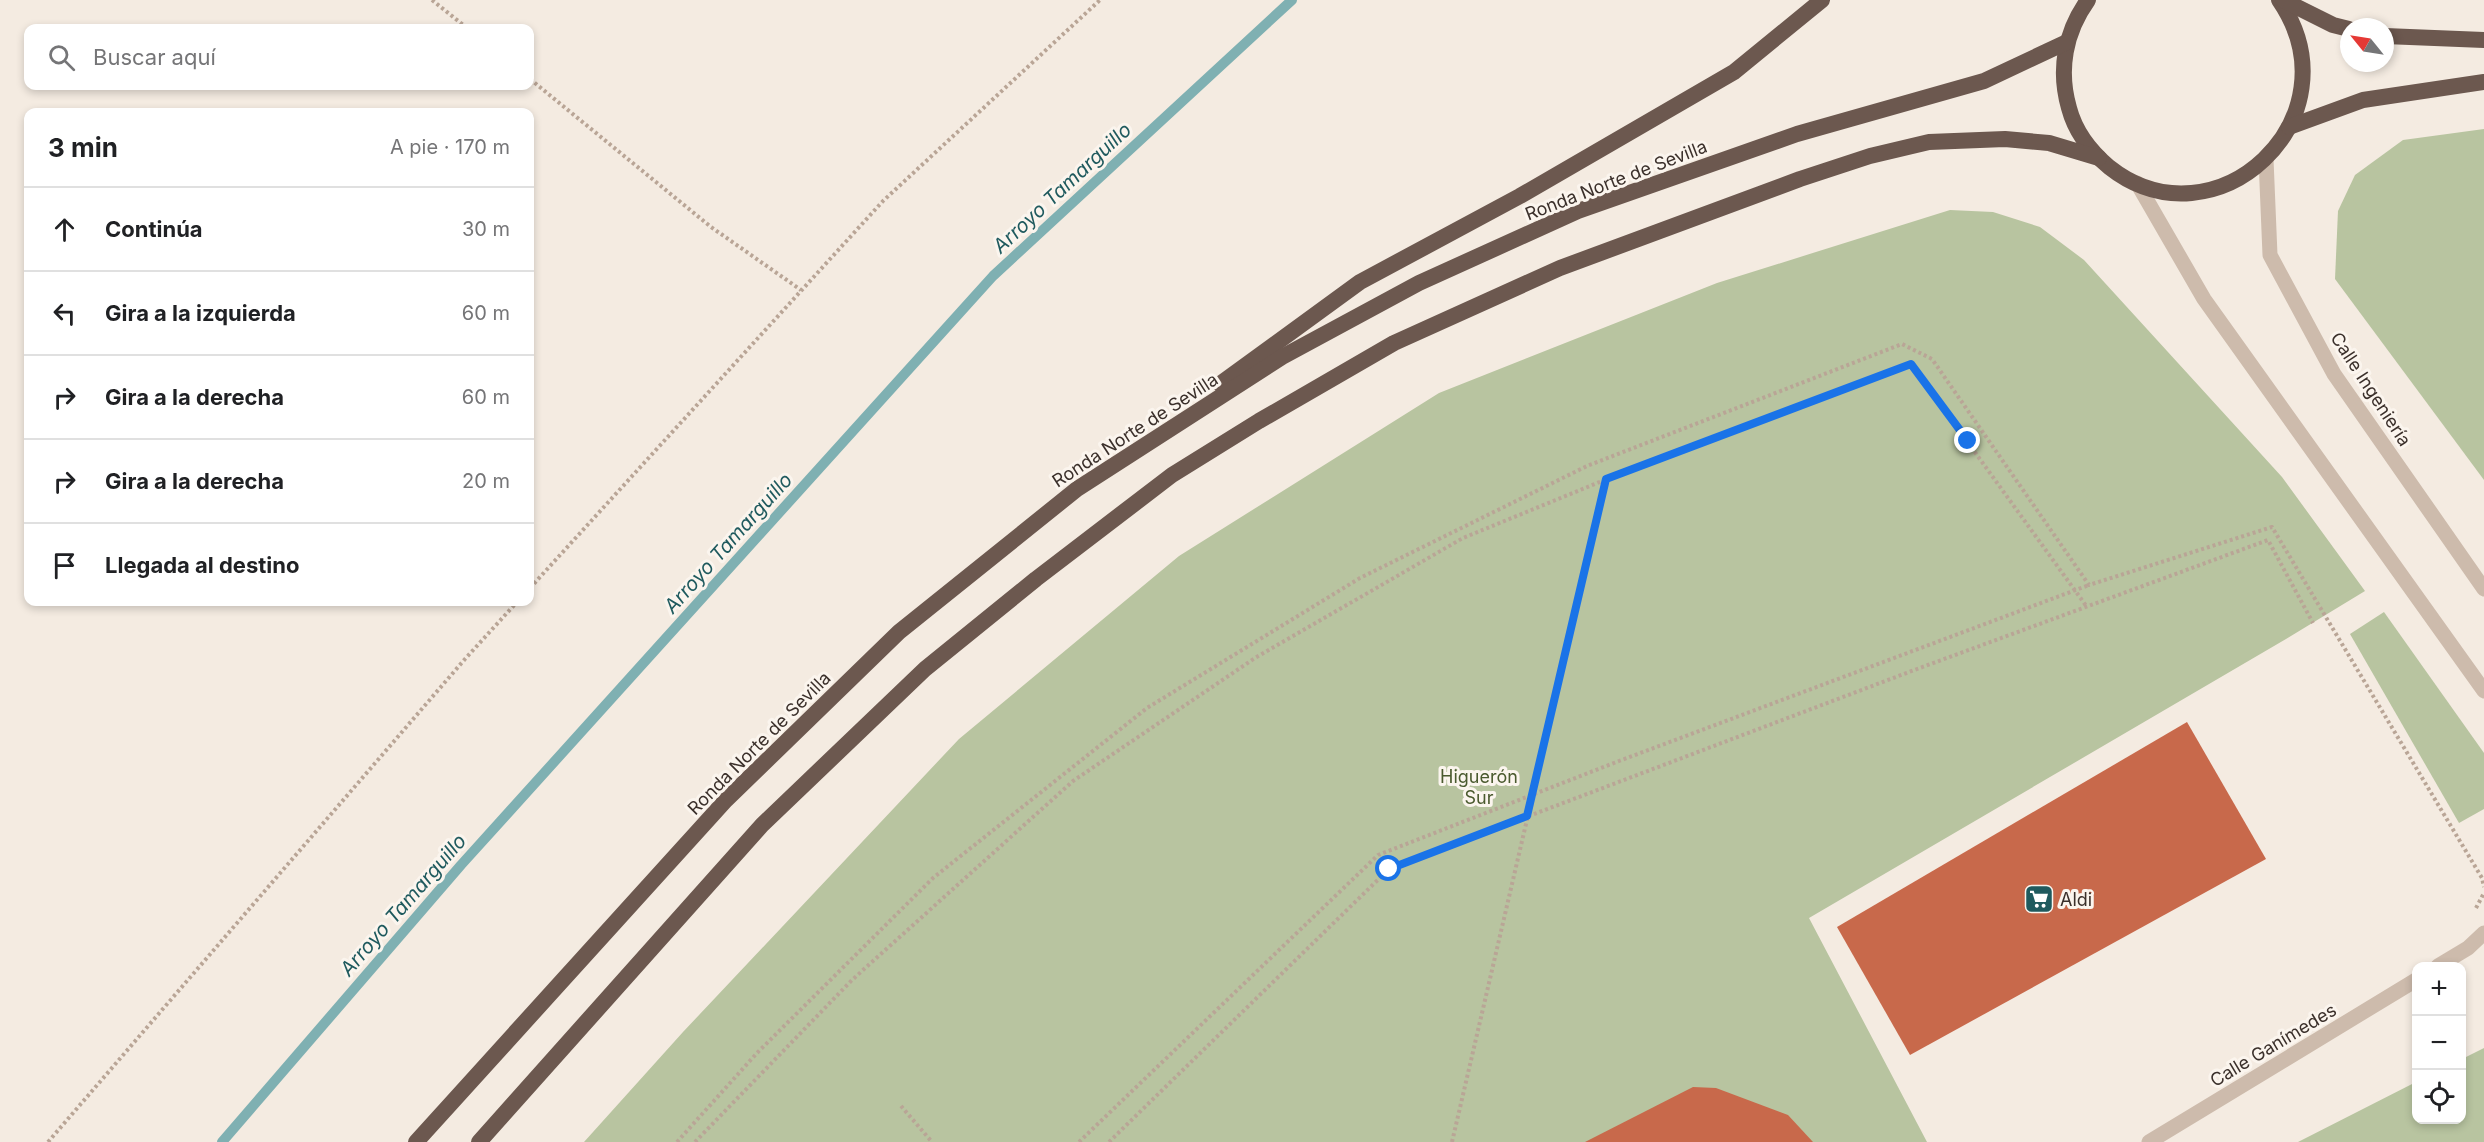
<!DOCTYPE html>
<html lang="es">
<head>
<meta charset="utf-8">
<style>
  body { margin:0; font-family:Inter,sans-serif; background:#f6f6f6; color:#202124 }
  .controls { position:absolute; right:18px; bottom:18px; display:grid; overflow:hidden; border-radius:12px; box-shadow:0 3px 9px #0003 }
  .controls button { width:54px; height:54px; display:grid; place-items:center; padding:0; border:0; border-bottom:2px solid #e0e0e0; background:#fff; color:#202124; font:30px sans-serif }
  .compass { position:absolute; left:2340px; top:18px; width:54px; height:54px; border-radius:50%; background:#fff; box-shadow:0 3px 9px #0003; rotate:300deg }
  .stop { position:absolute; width:18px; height:18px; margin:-14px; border:4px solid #1a73e8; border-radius:50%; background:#fff }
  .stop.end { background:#1a73e8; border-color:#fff; box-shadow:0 2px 6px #0008 }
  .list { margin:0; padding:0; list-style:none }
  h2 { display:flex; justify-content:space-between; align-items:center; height:78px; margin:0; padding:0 24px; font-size:26px }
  h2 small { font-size:20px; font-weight:400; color:#757577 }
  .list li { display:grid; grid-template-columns:39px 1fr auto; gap:18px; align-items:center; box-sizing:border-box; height:84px; padding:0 24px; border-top:2px solid #e0e0e0 }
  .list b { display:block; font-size:22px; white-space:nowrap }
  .list em { font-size:20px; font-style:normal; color:#757577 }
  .icon { flex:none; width:33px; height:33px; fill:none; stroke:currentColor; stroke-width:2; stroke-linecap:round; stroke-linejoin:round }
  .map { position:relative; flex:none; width:2484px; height:1142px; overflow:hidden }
  .search { position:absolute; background:#fff; box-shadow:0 3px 9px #0003; left:24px; top:24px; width:510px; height:66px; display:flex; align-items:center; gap:15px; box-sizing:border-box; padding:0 21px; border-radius:12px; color:#757577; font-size:22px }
  .panel { position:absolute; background:#fff; box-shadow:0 3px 9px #0003; left:24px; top:108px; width:510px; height:498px; border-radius:12px }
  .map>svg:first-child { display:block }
  .green { fill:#b8c4a0 }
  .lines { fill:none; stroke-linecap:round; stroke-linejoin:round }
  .stream { stroke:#7fb0b2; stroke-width:10 }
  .building { fill:#c8694b }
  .path { stroke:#b9a596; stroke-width:4; stroke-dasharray:3 3; stroke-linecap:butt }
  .minor { stroke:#cdbbac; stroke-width:15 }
  .tertiary { stroke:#cdbbac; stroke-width:15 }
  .trunk { stroke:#6c584f; stroke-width:16 }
  .route { stroke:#1a73e8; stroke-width:8 }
  .labels { text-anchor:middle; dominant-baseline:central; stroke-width:6; stroke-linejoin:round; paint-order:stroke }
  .street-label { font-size:18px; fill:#3b302b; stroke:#fbf5ee }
  .park-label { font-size:18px; fill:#4a5a2e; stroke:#fbf5ee }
  .poi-label { font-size:18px; fill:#3b302b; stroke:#fbf5ee; text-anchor:start }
  .water-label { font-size:20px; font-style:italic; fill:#1f5a5e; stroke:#fbf5ee }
</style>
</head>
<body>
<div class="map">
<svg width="2484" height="1142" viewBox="0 0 2484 1142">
  <rect width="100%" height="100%" fill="#f4ebe1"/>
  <g class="green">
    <path d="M2484 129V480L2335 279 2338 211 2355 175 2403 140Z"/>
    <path d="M1950 210 1993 212 2040 227 2084 260 2282 477 2365 591 2286 639 1809 918 1927 1142H584L683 1032 959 739 1179 556 1439 393 1717 283Z"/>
    <path d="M2384 612 2484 753V809L2459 823 2350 634Z"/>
    <path d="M2484 1048V1142H2298L2416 1082V1120H2462V1059Z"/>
  </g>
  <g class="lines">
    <path class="stream" d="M222 1142 461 865 993 276 1292 0"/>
  </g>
  <g class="building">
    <path d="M2187 722 2266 859 1910 1055 1837 927Z"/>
    <path d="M1693 1087 1716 1088 1788 1115 1813 1142H1585Z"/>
  </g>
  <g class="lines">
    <g class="path">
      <path d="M432 0 467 28"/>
      <path d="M530 79 711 227 801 290"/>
      <path d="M530 588 883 201 1100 0"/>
      <path d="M2476 908 2484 893"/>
      <path d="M901 1106 932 1142"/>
      <path d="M48 1142 465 659 517 602"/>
      <path d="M677 1142 757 1053 933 878 1147 708 1360 578 1587 466 1902 344 1932 359 2089 585 2272 527 2482 878 2484 887"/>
      <path d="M695 1142 852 980 1073 781 1255 658 1463 538 1607 479 1911 364 2087 607"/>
      <path d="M1079 1142 1378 855 1619 761 2089 585"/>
      <path d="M1109 1142 1389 869 1917 669 2268 540 2313 623"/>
      <path d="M1452 1142 1606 480"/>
    </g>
    <g class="minor">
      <path d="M2438 966 2468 948 2484 933"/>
      <path d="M2149 1142 2416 980"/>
    </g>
    <g class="tertiary">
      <path d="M2266 159 2270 255 2334 374 2484 589"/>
      <path d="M2137 183 2204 299 2484 691"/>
    </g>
    <g class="trunk">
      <path d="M2088 0C2065 32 2058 70 2069 108 2075 131 2090 151 2109 167 2215 251 2360 118 2279 0"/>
      <path d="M2283 0 2333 25 2349 29"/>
      <path d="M2385 36 2484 40"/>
      <path d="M2289 127 2363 100 2484 82"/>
      <path d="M1220 384 1360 282 1520 196 1734 72 1822 0"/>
      <path d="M416 1142 726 800 899 632 1077 489 1282 357 1419 283 1578 211 1797 134 1984 81 2067 42"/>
      <path d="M479 1142 762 825 925 669 1036 579 1172 475 1259 421 1394 343 1560 268 1800 179 1870 156 1929 142 2005 139 2049 143 2099 158"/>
    </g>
  </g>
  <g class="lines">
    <path class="route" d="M1389 869 1527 816 1606 479 1911 364 1968 441"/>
  </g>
  <defs>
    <g id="supermarket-square" transform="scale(1.5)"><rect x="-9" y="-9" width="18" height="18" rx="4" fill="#1f5a5e" stroke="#fbf5ee"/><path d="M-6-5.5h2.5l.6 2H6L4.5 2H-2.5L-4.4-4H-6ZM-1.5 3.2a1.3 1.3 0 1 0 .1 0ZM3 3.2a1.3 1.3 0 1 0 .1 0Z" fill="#fff"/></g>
  </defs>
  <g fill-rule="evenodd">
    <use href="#supermarket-square" x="2039" y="899"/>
  </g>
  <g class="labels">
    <g class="street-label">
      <text transform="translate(1616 180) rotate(-21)">Ronda Norte de Sevilla</text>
      <text transform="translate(2371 389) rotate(57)">Calle Ingeniería</text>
      <text transform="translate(1135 430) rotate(-33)">Ronda Norte de Sevilla</text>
      <text transform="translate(759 743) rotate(-45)">Ronda Norte de Sevilla</text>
      <text transform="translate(2273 1045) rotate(-31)">Calle Ganímedes</text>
    </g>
    <g class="park-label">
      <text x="1479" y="776">Higuerón<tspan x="1479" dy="21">Sur</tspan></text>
    </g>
    <g class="poi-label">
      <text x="2060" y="899">Aldi</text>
    </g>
    <g class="water-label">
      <text transform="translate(1062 188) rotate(-43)">Arroyo Tamarguillo</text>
      <text transform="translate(728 543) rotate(-48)">Arroyo Tamarguillo</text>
      <text transform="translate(403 905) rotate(-49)">Arroyo Tamarguillo</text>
    </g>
  </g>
</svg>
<div class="controls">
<button>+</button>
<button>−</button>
<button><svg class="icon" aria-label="locate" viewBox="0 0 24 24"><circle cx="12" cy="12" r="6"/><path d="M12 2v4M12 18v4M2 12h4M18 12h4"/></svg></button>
</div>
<svg class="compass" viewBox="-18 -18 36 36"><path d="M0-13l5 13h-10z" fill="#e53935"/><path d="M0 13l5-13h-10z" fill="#757577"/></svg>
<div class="stop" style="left:1389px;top:869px"></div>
<div class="stop end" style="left:1968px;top:441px"></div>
<div class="search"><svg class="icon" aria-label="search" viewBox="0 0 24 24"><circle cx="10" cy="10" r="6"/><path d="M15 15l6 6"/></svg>Buscar aquí</div>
<section class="panel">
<h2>3 min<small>A pie · 170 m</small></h2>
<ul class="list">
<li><svg class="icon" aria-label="ahead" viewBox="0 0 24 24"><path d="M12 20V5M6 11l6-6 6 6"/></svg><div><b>Continúa</b></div><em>30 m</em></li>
<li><svg class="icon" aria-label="left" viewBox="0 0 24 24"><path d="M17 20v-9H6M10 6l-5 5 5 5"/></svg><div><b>Gira a la izquierda</b></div><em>60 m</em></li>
<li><svg class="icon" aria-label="right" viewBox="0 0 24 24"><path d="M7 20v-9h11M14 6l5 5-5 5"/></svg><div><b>Gira a la derecha</b></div><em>60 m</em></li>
<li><svg class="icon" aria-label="right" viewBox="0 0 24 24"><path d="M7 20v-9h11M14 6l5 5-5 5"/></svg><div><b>Gira a la derecha</b></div><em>20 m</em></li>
<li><svg class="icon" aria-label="arrive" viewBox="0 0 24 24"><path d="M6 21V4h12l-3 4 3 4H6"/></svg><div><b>Llegada al destino</b></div></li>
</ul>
</section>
</div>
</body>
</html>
